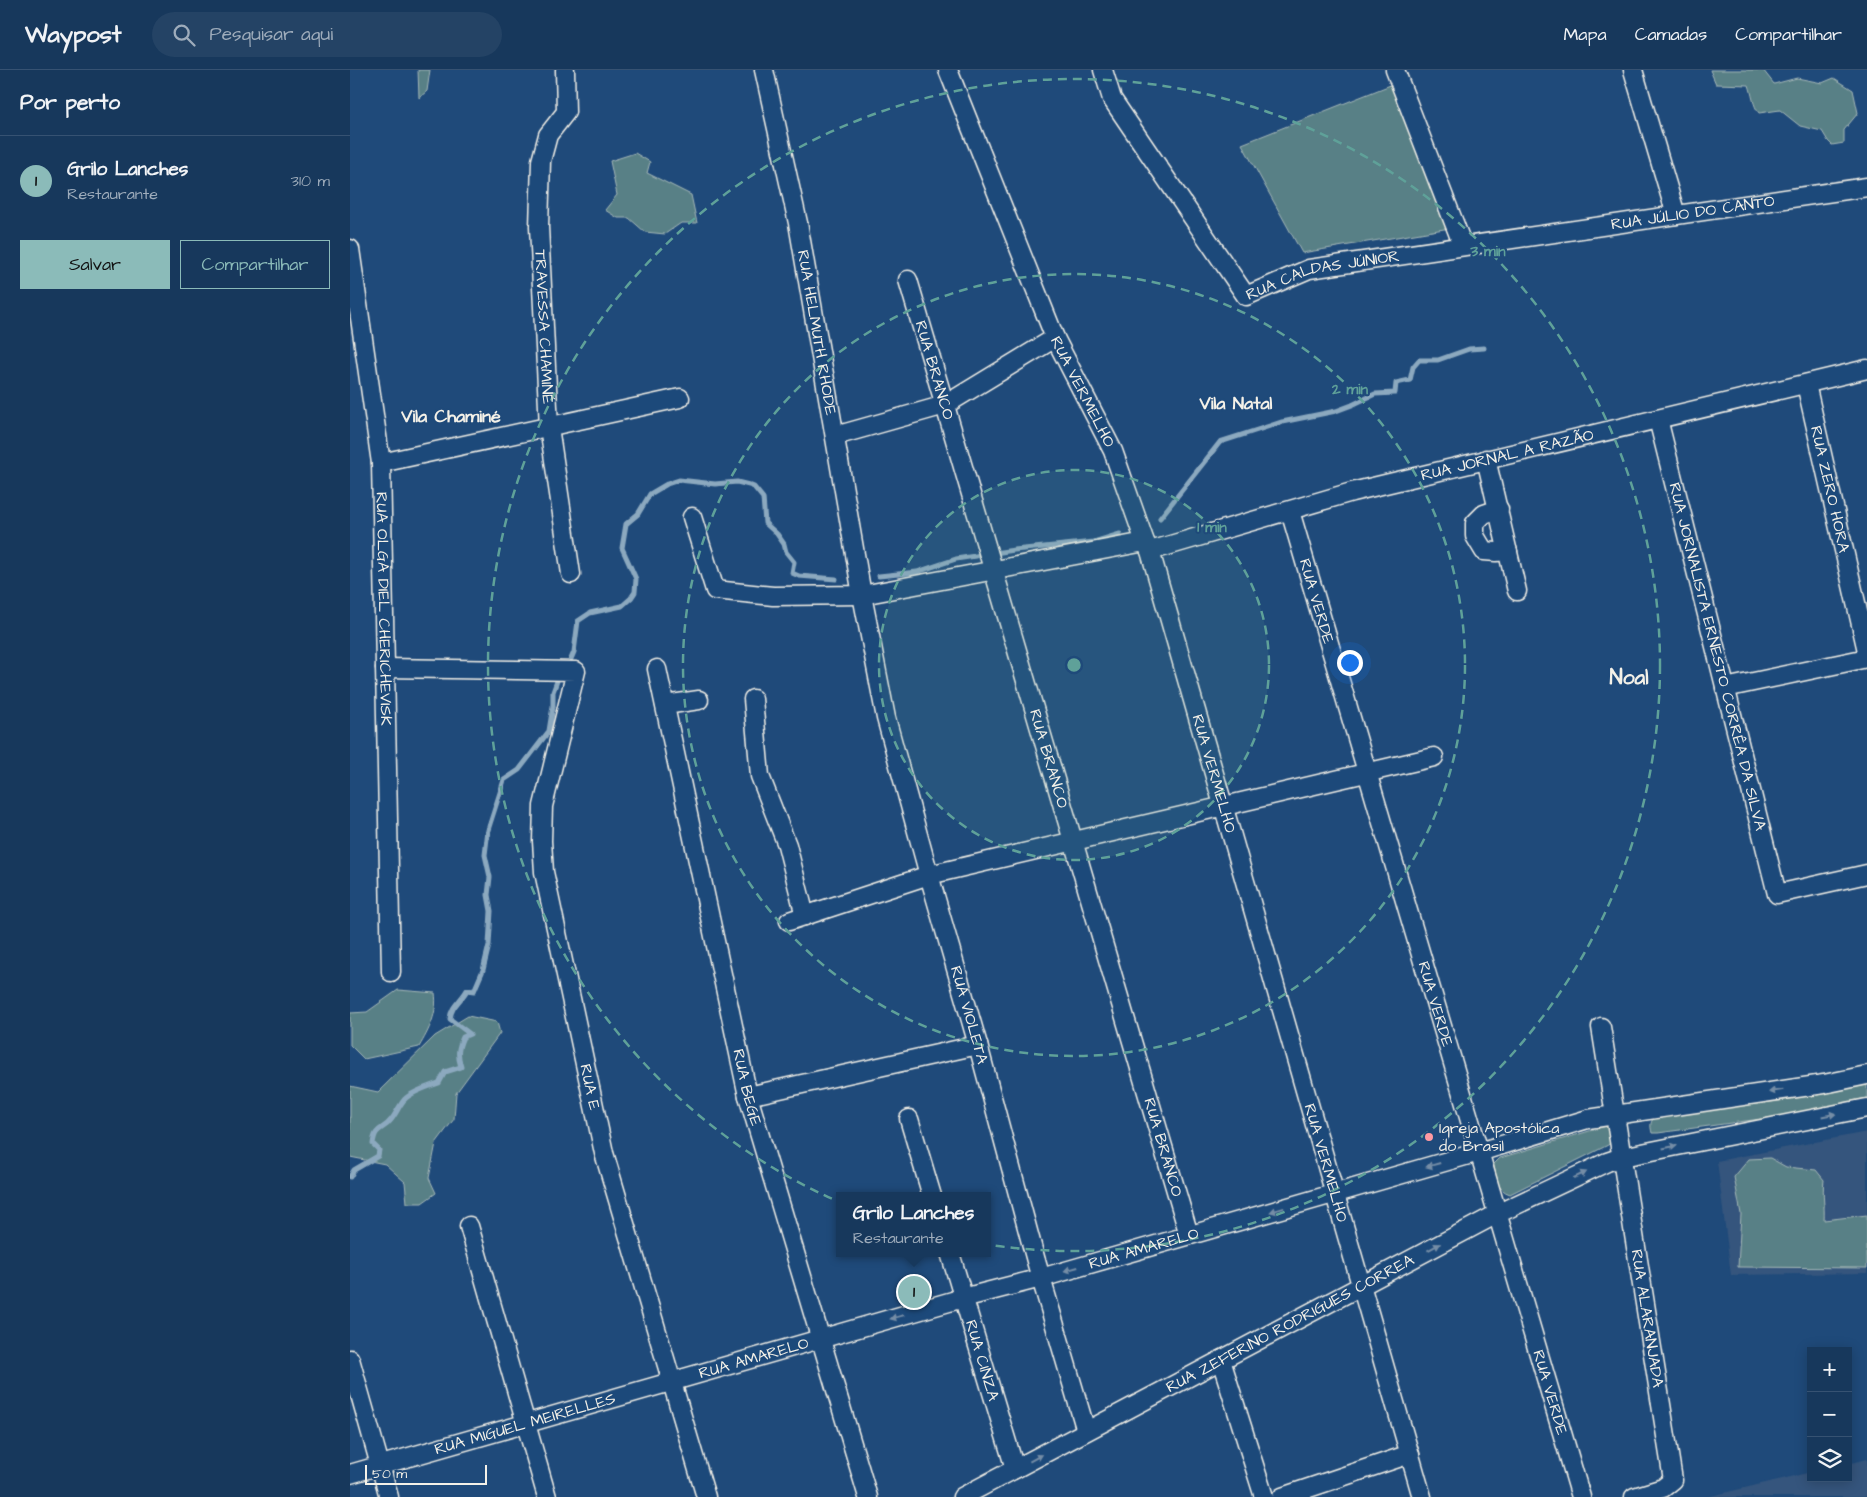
<!DOCTYPE html>
<html lang="pt">
<head>
<meta charset="utf-8">
<style>
  body { margin:0; font-family:"Architects Daughter",sans-serif; background:#244365; color:#f1f3f6 }
  .controls { position:absolute; right:15px; bottom:15px; display:grid; overflow:hidden; border-radius:0px; box-shadow:0 2px 12px #0003 }
  .controls button { width:45px; height:45px; display:grid; place-items:center; padding:0; border:0; border-bottom:1px solid #365272; background:#17385c; color:#f1f3f6; font:25px sans-serif }
  .scale { position:absolute; left:15px; bottom:12px; width:122px; box-sizing:border-box; padding-left:5px; border:2px solid #f4f1e8; border-top:0; font-size:14px; line-height:18px; white-space:nowrap; color:#f4f1e8; -webkit-text-stroke:4px #1f4a7a; paint-order:stroke }
  .you { position:absolute; left:999px; top:592px; width:18px; height:18px; margin:-12px; border:4px solid #fff; border-radius:50%; background:#1a73e8; box-shadow:0 0 0 8px #1a73e833 }
  .badge { display:grid; place-items:center; width:32px; height:32px; border-radius:50%; background:#8bbbb9; color:#111; font-size:16px; font-weight:700 }
  .pin { position:absolute; translate:-50% -50%; border:2px solid #fff; box-shadow:0 1px 5px #0006 }
  .popup { position:absolute; left:486px; top:1122px; width:155px; height:65px; box-sizing:border-box; display:grid; place-content:center; border-radius:0px; background:#17385c; filter:drop-shadow(0 1px 4px #0005); font-size:16px; white-space:nowrap; color:#9eacbb }
  .popup b { font-size:19px; color:#f1f3f6 }
  .popup::after { content:''; position:absolute; left:50%; top:100%; margin-left:-10px; border:10px solid transparent; border-top-color:#17385c }
  .list { margin:0; padding:0; list-style:none }
  h2 { display:flex; justify-content:space-between; align-items:center; height:65px; margin:0; padding:0 20px; font-size:21px }
  h2 small { font-size:16px; font-weight:400; color:#9eacbb }
  .list li { display:grid; grid-template-columns:32px 1fr auto; gap:15px; align-items:center; box-sizing:border-box; height:90px; padding:0 20px; border-top:1px solid #365272 }
  .list b { display:block; font-size:19px; white-space:nowrap }
  .list p { margin:0; font-size:16px; white-space:nowrap; color:#9eacbb }
  .list em { font-size:16px; font-style:normal; color:#9eacbb }
  .actions { display:flex; gap:10px; padding:15px 20px }
  .actions a { flex:1; padding:11px 0; border:1px solid #8bbbb9; border-radius:0px; text-align:center; font-size:18px; color:#8bbbb9 }
  .actions .main { background:#8bbbb9; color:#111 }
  .icon { flex:none; width:28px; height:28px; fill:none; stroke:currentColor; stroke-width:2; stroke-linecap:round; stroke-linejoin:round }
  .map { position:relative; flex:none; width:1517px; height:1427px; overflow:hidden }
  header { display:flex; align-items:center; gap:30px; box-sizing:border-box; height:70px; padding:0 25px; background:#17385c; border-bottom:1px solid #365272 }
  header strong { font-size:24px }
  nav { display:flex; gap:28px; margin-inline-start:auto; font-size:18px }
  .search { width:350px; height:45px; background:#244365; display:flex; align-items:center; gap:12px; box-sizing:border-box; padding:0 18px; border-radius:28px; color:#9eacbb; font-size:19px }
  main { display:flex }
  aside { flex:1; background:#17385c }
  .map>svg:first-child { display:block }
  .built { fill:#34557d }
  .green { fill:#598086; stroke:#a6b8b7 }
  .lines { fill:none; stroke-linecap:round; stroke-linejoin:round }
  .stream { stroke:#8ca9bf; stroke-width:5 }
  .minor-casing { stroke:#f4f1e8; stroke-width:21 }
  .minor { stroke:#1f4a7a; stroke-width:18 }
  .oneway { fill:#748da6 }
  .ring { fill:none; stroke:#5fa199; stroke-width:2.5; stroke-dasharray:9 6 }
  .poi-dot { fill:#ff9aa2; stroke:#1f4a7a; stroke-width:2 }
  .labels { text-anchor:middle; dominant-baseline:central; stroke-width:4; stroke-linejoin:round; paint-order:stroke }
  .street-label { font-size:16px; fill:#f4f1e8; stroke:#1f4a7a }
  .poi-label { font-size:16px; fill:#f4f1e8; stroke:#1f4a7a; text-anchor:start }
  .neighbourhood-label { font-size:18px; font-weight:bold; fill:#f4f1e8; stroke:#1f4a7a }
  .district-label { font-size:21px; font-weight:bold; fill:#f4f1e8; stroke:#1f4a7a }
  .centre { fill:#5fa199; stroke:#1f4a7a; stroke-width:2.5 }
  .ring-label { font-size:15px; text-anchor:middle; font-weight:bold; fill:#5fa199; stroke:#1f4a7a; stroke-width:4; stroke-linejoin:round; paint-order:stroke }
</style>
</head>
<body>
<header>
<strong>Waypost</strong>
<div class="search"><svg class="icon" aria-label="search" viewBox="0 0 24 24"><circle cx="10" cy="10" r="6"/><path d="M15 15l6 6"/></svg>Pesquisar aqui</div>
<nav><a>Mapa</a><a>Camadas</a><a>Compartilhar</a></nav>
</header>
<main>
<aside>
<h2>Por perto<small></small></h2>
<ul class="list">
<li><span class="badge">1</span><div><b>Grilo Lanches</b><p>Restaurante</p></div><em>310 m</em></li>
</ul>
<div class="actions"><a class="main">Salvar</a><a>Compartilhar</a></div>
</aside>
<div class="map">
<svg width="1517" height="1427" viewBox="0 0 1517 1427">
  <rect width="100%" height="100%" fill="#1f4a7a"/>
  <filter id="ink" filterUnits="userSpaceOnUse"><feTurbulence type="fractalNoise" baseFrequency=".02" numOctaves="2"/><feDisplacementMap in="SourceGraphic" scale="10" xChannelSelector="R" yChannelSelector="G"/><feConvolveMatrix kernelMatrix="1 2 1 2 8 2 1 2 1" color-interpolation-filters="sRGB"/></filter>
  <g filter="url(#ink)">
    <g class="built">
      <path d="M1517 1062V1203L1381 1205 1367 1091Z"/>
      <path d="M1517 1389V1427H1357L1461 1402V1408H1498V1394Z"/>
    </g>
    <g class="green">
      <path d="M68 0H80L77 21 69 28Z"/>
      <path d="M1360 0H1413L1424 14 1447 8 1472 13 1484 8 1503 20 1508 43 1494 60V73L1482 75 1478 71 1472 61 1450 56 1430 40 1409 43C1403 36 1402 23 1399 15L1366 14Z"/>
      <path d="M1043 14 1100 158 952 183 892 74Z"/>
      <path d="M285 83 300 92 297 103 341 125 347 153H331L315 164 295 162 279 148H268L255 140 267 125 260 91Z"/>
      <path d="M48 920 85 923C88 943 79 960 69 977L14 989 0 975V943L17 942Z"/>
      <path d="M118 946 147 952 150 963 106 1023 104 1049 86 1073 79 1108 86 1123 72 1133H57L55 1112 35 1094 0 1087V1016L28 1022 85 966Z"/>
      <path d="M1517 1015V1028L1432 1046 1308 1063H1302C1300 1055 1300 1051 1306 1046L1430 1031Z"/>
      <path d="M1256 1056 1263 1059 1264 1068 1258 1075 1160 1124C1147 1120 1144 1107 1144 1094L1150 1088Z"/>
      <path d="M1420 1088 1436 1097 1466 1100 1474 1110C1472 1124 1475 1136 1474 1150L1517 1145V1198L1388 1197 1391 1144 1384 1107 1399 1089Z"/>
    </g>
    <g class="lines">
      <g class="stream">
        <path d="M810 448 870 372 932 352 986 341 1002 335 1025 324 1045 323 1046 313 1060 310 1063 297 1069 290H1088L1119 279 1134 278"/>
        <path d="M529 506 567 502 606 489 664 480 744 472 770 464"/>
        <path d="M221 589 224 582 228 551 240 543 272 536 281 528 285 522 286 509 272 478 276 454 288 444 300 424 317 414 329 410 365 414 387 412 399 415 404 417 413 428 415 453 427 464 434 474 436 482 444 492 442 503 449 506 486 509"/>
        <path d="M0 1107 4 1100 28 1086 29 1080 23 1074C25 1056 33 1061 41 1050 46 1044 49 1036 54 1030 61 1022 80 1016 89 1013L95 1002 111 997C107 985 108 978 113 967L120 964 100 949C101 936 111 931 117 920L124 921 133 900 139 875 141 841 138 825 140 807 135 785 138 760 154 710 169 700 199 661 203 636V622L207 611"/>
      </g>
      <g class="minor-casing">
        <g id="minor">
          <path id="s1" d="M215 0 216 42 198 65 191 91 189 157 199 357 221 504"/>
          <path id="s2" d="M414 0 448 153 512 525 536 648 579 805 628 975 686 1191 736 1361"/>
          <path id="s3" d="M598 0 705 268 763 381 795 472 800 481 1072 1427"/>
          <path id="s4" d="M753 0 762 29 896 226 959 199 1517 117"/>
          <path d="M1045 0 1113 176"/>
          <path d="M1283 0 1326 145"/>
          <path id="s5" d="M0 179 31 393 41 902"/>
          <path id="s6" d="M558 210 839 1165"/>
          <path id="s7" d="M1456 314 1517 581"/>
          <path id="s8" d="M1308 349 1427 824 1517 804"/>
          <path d="M485 366 595 335 705 268"/>
          <path d="M1136 389 1167 521"/>
          <path d="M31 393 330 328"/>
          <path d="M1149 439 1134 444 1125 453V466L1134 481 1146 482 1158 481"/>
          <path id="s9" d="M940 441 1231 1427"/>
          <path d="M342 447 365 520 423 526 512 525 795 472"/>
          <path id="s10" d="M800 481 1002 422 1517 299"/>
          <path id="s11" d="M35 598 226 601 193 736 192 771 194 802 254 1083 356 1427"/>
          <path id="s12" d="M307 599 398 1026 518 1427"/>
          <path d="M1375 618 1517 588"/>
          <path d="M403 629 410 706 437 775 455 846"/>
          <path d="M315 635 349 630"/>
          <path d="M439 851 579 805 1084 687"/>
          <path id="s13" d="M1251 957 1323 1410 1313 1418 1284 1427"/>
          <path d="M398 1026 628 975"/>
          <path d="M559 1049 582 1126"/>
          <path d="M119 1156 197 1427"/>
          <path id="s14" d="M600 1183 665 1399"/>
          <path d="M0 1289 39 1427"/>
          <path d="M871 1290 914 1427"/>
          <path id="s15" d="M0 1404 613 1228 691 1208 1129 1082 1238 1049 1474 1014 1517 1005"/>
          <path id="s16" d="M612 1427 1147 1144 1257 1092 1272 1087 1517 1038"/>
          <path d="M932 1427 1060 1384"/>
        </g>
      </g>
      <use href="#minor" class="minor"/>
    </g>
    <defs><path id="oneway-solid" d="M-6-.8H1V-3.2L6.5 0L1 3.2V.8H-6Z" transform="scale(1.25)"/></defs>
    <g class="oneway">
      <use href="#oneway-solid" transform="translate(1426 1021) rotate(171)"/>
      <use href="#oneway-solid" transform="translate(1479 1045) rotate(-11)"/>
      <use href="#oneway-solid" transform="translate(1320 1077) rotate(-11)"/>
      <use href="#oneway-solid" transform="translate(1083 1095) rotate(164)"/>
      <use href="#oneway-solid" transform="translate(1230 1105) rotate(-25)"/>
      <use href="#oneway-solid" transform="translate(927 1140) rotate(164)"/>
      <use href="#oneway-solid" transform="translate(1084 1177) rotate(-28)"/>
      <use href="#oneway-solid" transform="translate(721 1199) rotate(164)"/>
      <use href="#oneway-solid" transform="translate(547 1247) rotate(164)"/>
      <use href="#oneway-solid" transform="translate(686 1388) rotate(-28)"/>
    </g>
  </g>
  <circle cx="724" cy="595" r="195" fill="#5fa199" fill-opacity=".12"/>
  <g class="ring">
    <circle cx="724" cy="595" r="195"/>
    <circle cx="724" cy="595" r="391"/>
    <circle cx="724" cy="595" r="586"/>
  </g>
  <circle class="poi-dot" cx="1079" cy="1067" r="5"/>
  <g class="labels">
    <g class="street-label">
      <text stroke="none"><textPath href="#s4" startOffset="725">RUA JÚLIO DO CANTO</textPath></text>
      <text stroke="none"><textPath href="#s4" startOffset="349">RUA CALDAS JÚNIOR</textPath></text>
      <text stroke="none"><textPath href="#s1" startOffset="264">TRAVESSA CHAMINÉ</textPath></text>
      <text stroke="none"><textPath href="#s2" startOffset="268">RUA HELMUTH RHODE</textPath></text>
      <text stroke="none"><textPath href="#s6" startOffset="94">RUA BRANCO</textPath></text>
      <text stroke="none"><textPath href="#s3" startOffset="349">RUA VERMELHO</textPath></text>
      <text stroke="none"><textPath href="#s10" startOffset="370">RUA JORNAL A RAZÃO</textPath></text>
      <text stroke="none"><textPath href="#s7" startOffset="108">RUA ZERO HORA</textPath></text>
      <text stroke="none"><textPath href="#s9" startOffset="94">RUA VERDE</textPath></text>
      <text stroke="none"><textPath href="#s5" startOffset="362">RUA OLGA DIEL CHERICHEVISK</textPath></text>
      <text stroke="none"><textPath href="#s8" startOffset="245">RUA JORNALISTA ERNESTO CORRÊA DA SILVA</textPath></text>
      <text stroke="none"><textPath href="#s6" startOffset="499">RUA BRANCO</textPath></text>
      <text stroke="none"><textPath href="#s3" startOffset="754">RUA VERMELHO</textPath></text>
      <text stroke="none"><textPath href="#s9" startOffset="514">RUA VERDE</textPath></text>
      <text stroke="none"><textPath href="#s2" startOffset="968">RUA VIOLETA</textPath></text>
      <text stroke="none"><textPath href="#s11" startOffset="616">RUA E</textPath></text>
      <text stroke="none"><textPath href="#s12" startOffset="428">RUA BEGE</textPath></text>
      <text stroke="none"><textPath href="#s6" startOffset="904">RUA BRANCO</textPath></text>
      <text stroke="none"><textPath href="#s3" startOffset="1159">RUA VERMELHO</textPath></text>
      <text stroke="none"><textPath href="#s15" startOffset="825">RUA AMARELO</textPath></text>
      <text stroke="none"><textPath href="#s13" startOffset="295">RUA ALARANJADA</textPath></text>
      <text stroke="none"><textPath href="#s16" startOffset="371">RUA ZEFERINO RODRIGUES CORREA</textPath></text>
      <text stroke="none"><textPath href="#s15" startOffset="420">RUA AMARELO</textPath></text>
      <text stroke="none"><textPath href="#s14" startOffset="112">RUA CINZA</textPath></text>
      <text stroke="none"><textPath href="#s9" startOffset="919">RUA VERDE</textPath></text>
      <text stroke="none"><textPath href="#s15" startOffset="182">RUA MIGUEL MEIRELLES</textPath></text>
    </g>
    <g class="poi-label">
      <text x="1089" y="1058">Igreja Apostólica<tspan x="1089" dy="18">do Brasil</tspan></text>
    </g>
    <g class="neighbourhood-label">
      <text x="886" y="333">Vila Natal</text>
      <text x="101" y="346">Vila Chaminé</text>
    </g>
    <g class="district-label">
      <text x="1279" y="607">Noal</text>
    </g>
  </g>
  <circle cx="724" cy="595" r="8" class="centre"/>
  <g class="ring-label">
    <text x="1138" y="186">3 min</text>
    <text x="1000" y="324">2 min</text>
    <text x="862" y="462">1 min</text>
  </g>
</svg>
<div class="controls">
<button>+</button>
<button>−</button>
<button><svg class="icon" aria-label="layers" viewBox="0 0 24 24"><path d="M12 4l9 5-9 5-9-5zM3 14l9 5 9-5"/></svg></button>
</div>
<div class="scale">50 m</div>
<div class="you"></div>
<div class="pin badge" style="left:564px;top:1222px">1</div>
<div class="popup"><b>Grilo Lanches</b>Restaurante</div>
</div>
</main>
</body>
</html>
